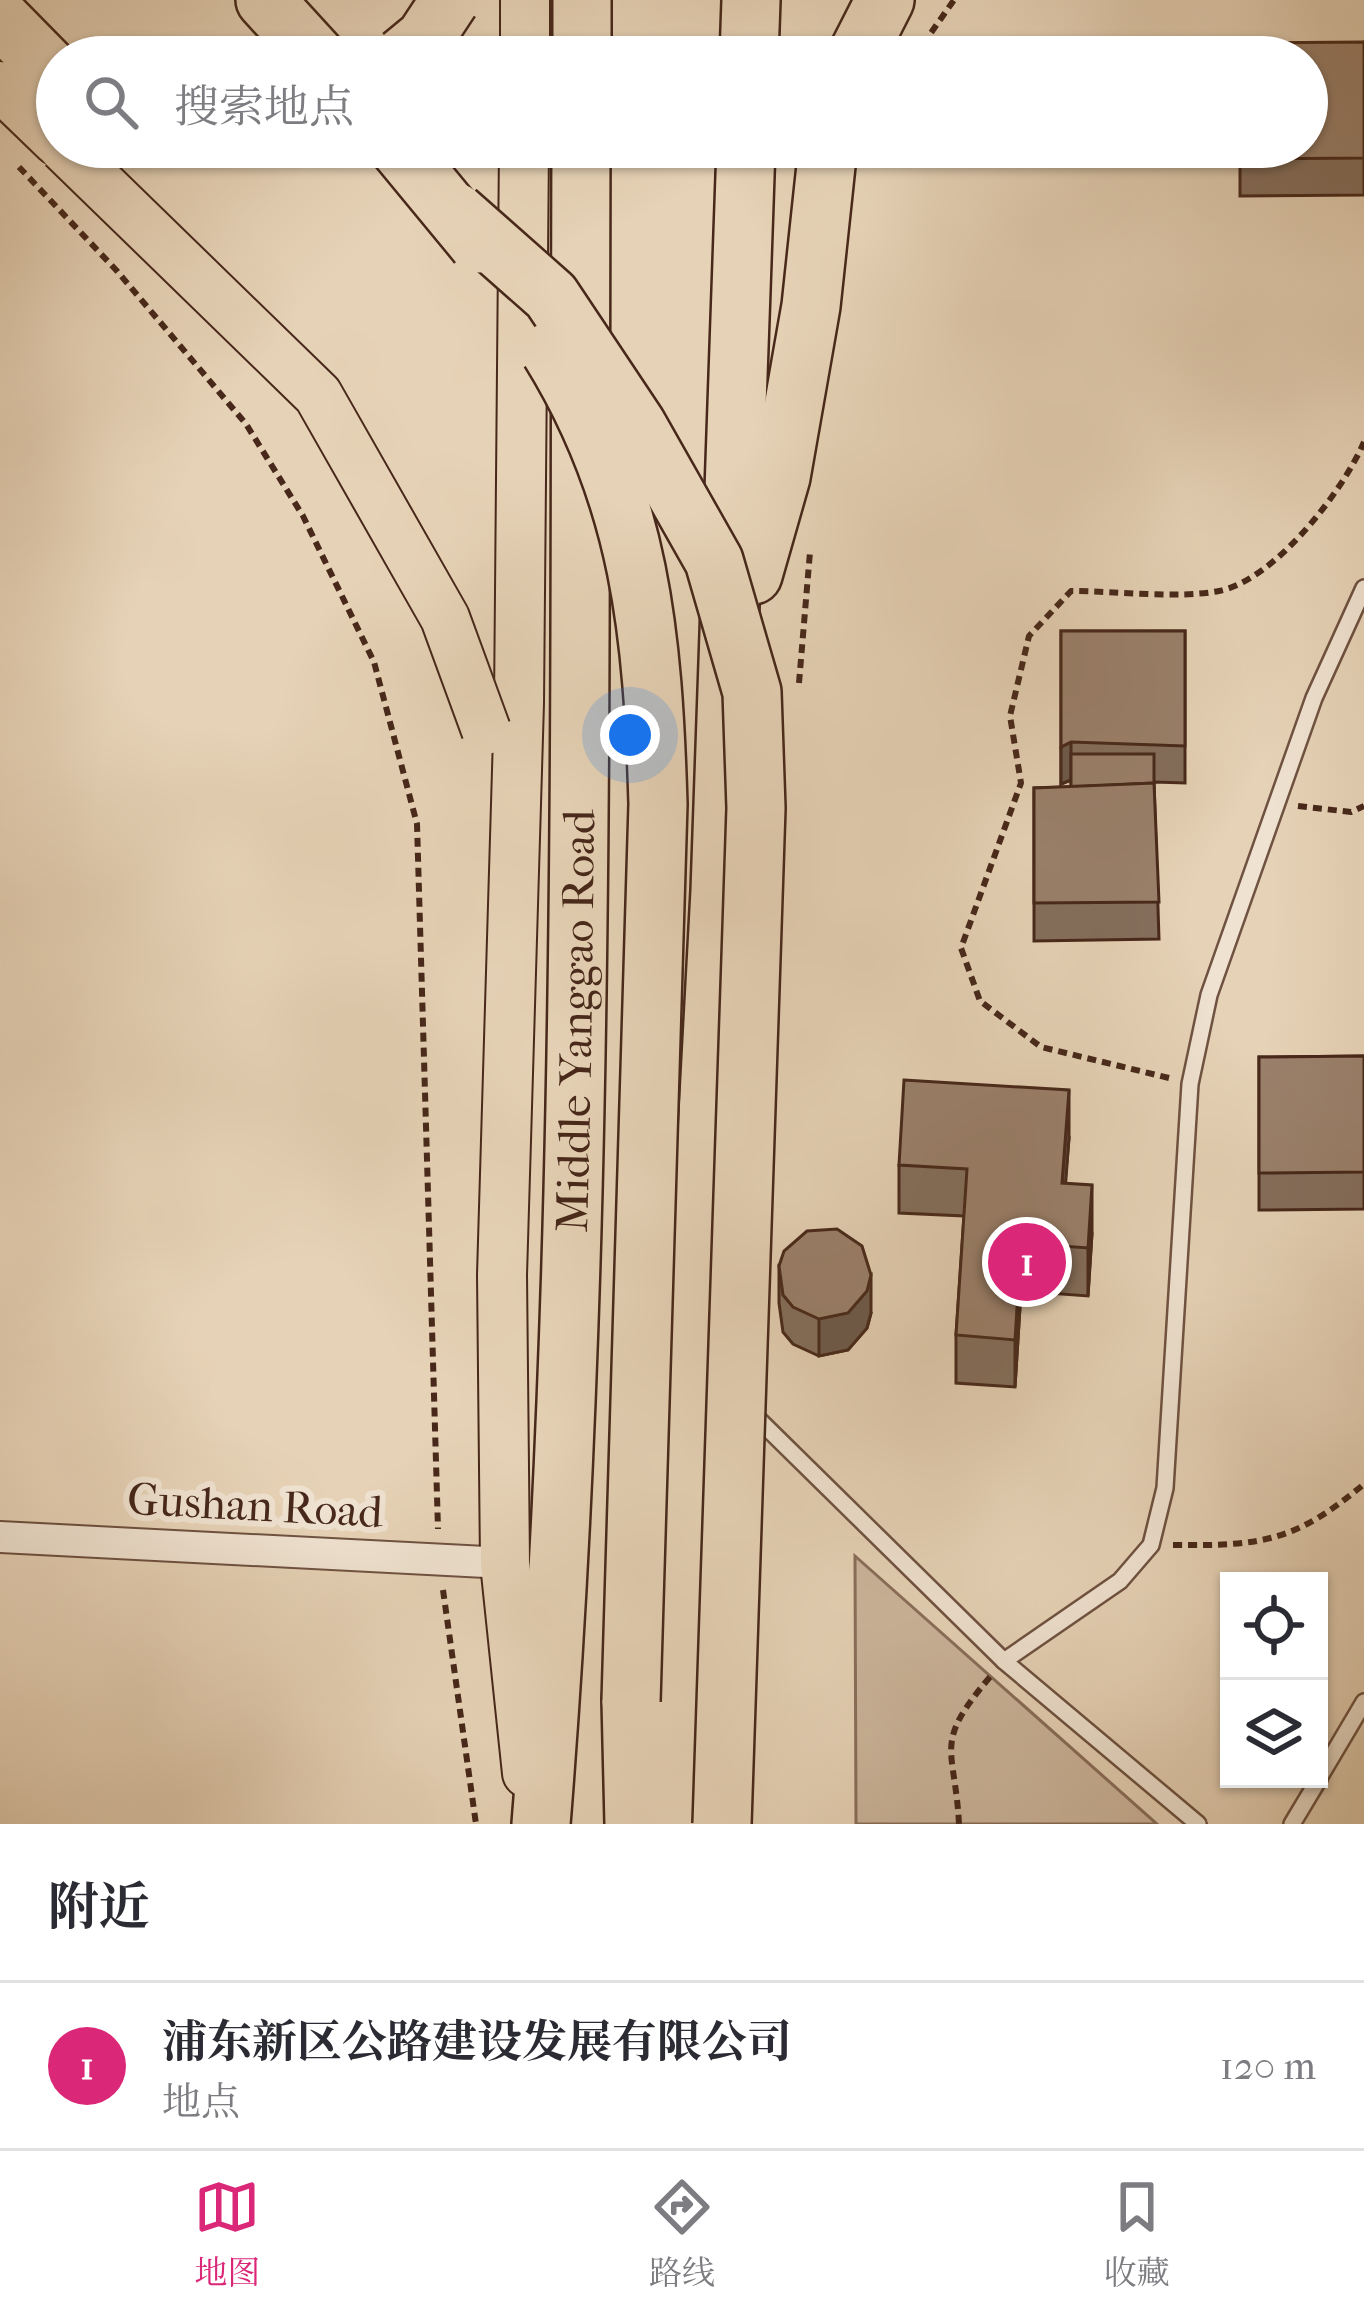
<!DOCTYPE html>
<html lang="zh">
<head>
<meta charset="utf-8">
<style>
  body { margin:0; font-family:"IM FELL French Canon","Noto Serif SC",serif; background:#f2f2f3; color:#2b2b33 }
  .controls { position:absolute; right:36px; bottom:36px; display:grid; overflow:hidden; border-radius:0px; box-shadow:0 3px 9px #0004 }
  .controls button { width:108px; height:108px; display:grid; place-items:center; padding:0; border:0; border-bottom:3px solid #e1e1e2; background:#fff; color:#2b2b33; font:60px sans-serif }
  .you { position:absolute; left:630px; top:735px; width:42px; height:42px; margin:-30px; border:9px solid #fff; border-radius:50%; background:#1a73e8; box-shadow:0 0 0 18px #1a73e833 }
  .badge { display:grid; place-items:center; width:78px; height:78px; border-radius:50%; background:#db2777; color:#fff; font-size:39px; font-weight:700 }
  .pin { position:absolute; translate:-50% -50%; border:6px solid #fff; box-shadow:0 3px 12px #0006 }
  .list { margin:0; padding:0; list-style:none }
  h2 { display:flex; justify-content:space-between; align-items:center; height:156px; margin:0; padding:0 48px; font-size:51px }
  h2 small { font-size:39px; font-weight:400; color:#7c7c81 }
  .list li { display:grid; grid-template-columns:78px 1fr auto; gap:36px; align-items:center; box-sizing:border-box; height:168px; padding:0 48px; border-top:3px solid #e1e1e2 }
  .list b { display:block; font-size:45px; white-space:nowrap }
  .list p { margin:0; font-size:39px; white-space:nowrap; color:#7c7c81 }
  .list em { font-size:39px; font-style:normal; color:#7c7c81 }
  .icon { flex:none; width:66px; height:66px; fill:none; stroke:currentColor; stroke-width:2; stroke-linecap:round; stroke-linejoin:round }
  .map { position:relative; flex:none; width:1364px; height:1824px; overflow:hidden }
  .search { position:absolute; background:#fff; box-shadow:0 3px 9px #0004; left:36px; right:36px; top:36px; height:132px; display:flex; align-items:center; gap:30px; box-sizing:border-box; padding:0 42px; border-radius:66px; color:#7c7c81; font-size:45px }
  .sheet { height:324px; background:#fff }
  nav { display:flex; justify-content:space-around; align-items:center; box-sizing:border-box; height:168px; border-top:3px solid #e1e1e2; background:#fff; font-size:33px; color:#7c7c81 }
  nav a { display:grid; justify-items:center; gap:6px }
  nav .on { color:#db2777 }
  .map>svg:first-child { display:block }
  .green { fill:#cbb59b; stroke:#896e5a; stroke-width:3 }
  .lines { fill:none; stroke-linecap:round; stroke-linejoin:round }
  .lane-casing { stroke:#6f5241; stroke-width:20 }
  .street-casing { stroke:#6f5241; stroke-width:34 }
  .primary-casing { stroke:#47281a; stroke-width:52 }
  .highway-casing { stroke:#47281a; stroke-width:62 }
  .path { stroke:#47281a; stroke-width:6; stroke-dasharray:9 6; stroke-linecap:butt }
  .lane { stroke:#efe2d0; stroke-width:15 }
  .street { stroke:#efe2d0; stroke-width:30 }
  .primary { stroke:#e6d2b6; stroke-width:48 }
  .highway { stroke:#e6d2b6; stroke-width:57 }
  .primary-bridge-casing { stroke:#47281a; stroke-width:52; stroke-linecap:butt }
  .highway-bridge-casing { stroke:#47281a; stroke-width:62; stroke-linecap:butt }
  .primary-bridge { stroke:#e6d2b6; stroke-width:48 }
  .highway-bridge { stroke:#e6d2b6; stroke-width:57 }
  .wall { fill:#846e5c; stroke:#47281a; stroke-width:3 }
  .shaded-wall { fill:#6c5a4b; stroke:#47281a; stroke-width:3 }
  .building { fill:#9a806b; stroke:#47281a; stroke-width:3 }
  .labels { text-anchor:middle; dominant-baseline:central; stroke-width:12; stroke-linejoin:round; paint-order:stroke }
  .street-label { font-size:45px; fill:#47281a; stroke:#efe2d0 }
</style>
</head>
<body>
<div class="map">
<svg width="1364" height="1824" viewBox="0 0 1364 1824">
  <rect width="100%" height="100%" fill="#e6d2b6"/>
  <filter id="stains"><feTurbulence type="fractalNoise" baseFrequency=".00167" numOctaves="4"/><feColorMatrix values="0 0 0 0 .2 0 0 0 0 .09 0 0 0 0 .02 0 0 0 .5 -.17"/></filter>
  <radialGradient id="worn" r=".72"><stop offset=".6" stop-color="#630" stop-opacity="0"/><stop offset="1" stop-color="#630" stop-opacity=".3"/></radialGradient>
  <path class="green" d="M855 1556 1157 1824H856Z"/>
  <g class="lines">
    <g class="lane-casing">
      <g id="lane">
        <path d="M749 1422 760 1421 1004 1661 1198 1824"/>
        <path d="M1004 1661 1120 1581 1151 1545 1165 1488 1190 1084 1209 995 1314 698 1364 588"/>
        <path d="M1319 1778 1364 1702"/>
        <path d="M1292 1824 1319 1779"/>
      </g>
    </g>
    <g class="street-casing">
      <path id="street" d="M0 1537 505 1563"/>
    </g>
    <g class="primary-casing">
      <g id="primary">
        <path d="M525 57V0"/>
        <path d="M0 86 57 141"/>
        <path d="M524 147 519 703 502 1275 505 1563 527 1773"/>
      </g>
    </g>
    <g class="highway-casing">
      <g id="highway">
        <path d="M265 0 317 57"/>
        <path d="M0 18 57 76"/>
        <path d="M582 57V0"/>
        <path d="M749 57 751 0"/>
        <path d="M856 57 885 0"/>
        <path d="M753 575 781 477 811 306 828 147"/>
        <path d="M631 1701 634 1824"/>
        <path id="s1" d="M541 1824C586 1266 579 706 581 147"/>
        <path d="M670 1824 720 891 746 147"/>
      </g>
    </g>
    <g class="path">
      <path d="M914 57 954 0"/>
      <path d="M19 167 117 271 246 424 303 516 374 662 417 824 438 1529"/>
      <path d="M799 683 810 552"/>
      <path d="M1298 806 1351 812 1364 806"/>
      <path d="M1169 1078 1041 1047 980 1001 961 948 1021 783 1010 716 1029 636 1071 591C1116 591 1177 599 1219 591 1275 580 1343 491 1364 442"/>
      <path d="M1173 1545C1261 1546 1295 1542 1364 1484"/>
      <path d="M443 1590 476 1824"/>
      <path d="M959 1824C955 1746 932 1745 990 1677"/>
    </g>
    <use href="#lane" class="lane"/>
    <use href="#street" class="street"/>
    <use href="#primary" class="primary"/>
    <use href="#highway" class="highway"/>
    <g class="primary-bridge-casing">
      <path id="primary-bridge" d="M63 147 318 395 445 618 486 730"/>
    </g>
    <g class="highway-bridge-casing">
      <g id="highway-bridge">
        <path d="M402 57 425 38 450 0"/>
        <path d="M398 147 478 244"/>
        <path d="M456 212 551 296 637 425 714 561 752 692 756 808 722 1824"/>
        <path d="M550 351C641 498 653 636 658 804L631 1701"/>
      </g>
    </g>
    <use href="#primary-bridge" class="primary-bridge"/>
    <use href="#highway-bridge" class="highway-bridge"/>
  </g>
  <g class="wall">
    <path d="M1364 42V195L1240 196V147Z"/>
    <path d="M1061 631H1185V783L1154 782 1159 939 1034 941V788L1071 787V780L1061 784Z"/>
    <path d="M1364 1056V1209L1259 1210V1057Z"/>
    <path d="M1069 1138 1065 1183 1092 1233 1088 1296 1021 1291 1015 1387 956 1383V1335L964 1216 899 1213V1165Z"/>
    <path d="M779 1266 871 1313 867 1328 848 1350 819 1356 793 1344 783 1332 779 1303Z"/>
  </g>
  <g class="shaded-wall">
    <path d="M1071 742V780L1061 784V747Z"/>
    <path d="M1069 1090V1138L1062 1231V1183Z"/>
    <path d="M1092 1185V1233L1088 1296V1248Z"/>
    <path d="M1021 1243V1291L1015 1387V1340Z"/>
    <path d="M871 1275V1313L867 1328 848 1350 819 1356V1319Z"/>
  </g>
  <g class="building">
    <path d="M1364 42V158L1240 159V147H1307V57H1240V43Z"/>
    <path d="M1061 631H1185V746L1071 742 1061 747Z"/>
    <path d="M1071 754H1154V783L1071 787Z"/>
    <path d="M1154 783 1159 902 1034 903V788Z"/>
    <path d="M1364 1056V1172L1259 1173V1057Z"/>
    <path d="M904 1080 1069 1090 1062 1183 1092 1185 1088 1248 1021 1243 1015 1340 956 1335 967 1169 899 1165Z"/>
    <path d="M837 1229 862 1246 871 1275 867 1291 848 1313 819 1319 793 1307 783 1295 779 1266 784 1251 807 1231Z"/>
  </g>
  <g class="labels">
    <g class="street-label">
      <text stroke="none"><textPath href="#s1" startOffset="804">Middle Yanggao Road</textPath></text>
      <text transform="translate(255 1506) rotate(3)">Gushan Road</text>
    </g>
  </g>
  <rect width="100%" height="100%" filter="url(#stains)"/>
  <rect width="100%" height="100%" fill="url(#worn)"/>
</svg>
<div class="controls">
<button><svg class="icon" aria-label="locate" viewBox="0 0 24 24"><circle cx="12" cy="12" r="6"/><path d="M12 2v4M12 18v4M2 12h4M18 12h4"/></svg></button>
<button><svg class="icon" aria-label="layers" viewBox="0 0 24 24"><path d="M12 4l9 5-9 5-9-5zM3 14l9 5 9-5"/></svg></button>
</div>
<div class="you"></div>
<div class="pin badge" style="left:1027px;top:1262px">1</div>
<div class="search"><svg class="icon" aria-label="search" viewBox="0 0 24 24"><circle cx="10" cy="10" r="6"/><path d="M15 15l6 6"/></svg>搜索地点</div>
</div>
<section class="sheet">
<h2>附近<small></small></h2>
<ul class="list">
<li><span class="badge">1</span><div><b>浦东新区公路建设发展有限公司</b><p>地点</p></div><em>120 m</em></li>
</ul>
</section>
<nav>
<a class="on"><svg class="icon" aria-label="map" viewBox="0 0 24 24"><path d="M3 6l6-2 6 2 6-2v14l-6 2-6-2-6 2zM9 4v14M15 6v14"/></svg>地图</a>
<a><svg class="icon" aria-label="directions" viewBox="0 0 24 24"><path d="M12 3l9 9-9 9-9-9zM9 14v-3h6M13 9l2 2-2 2"/></svg>路线</a>
<a><svg class="icon" aria-label="saved" viewBox="0 0 24 24"><path d="M7 4h10v16l-5-4-5 4z"/></svg>收藏</a>
</nav>
</body>
</html>
